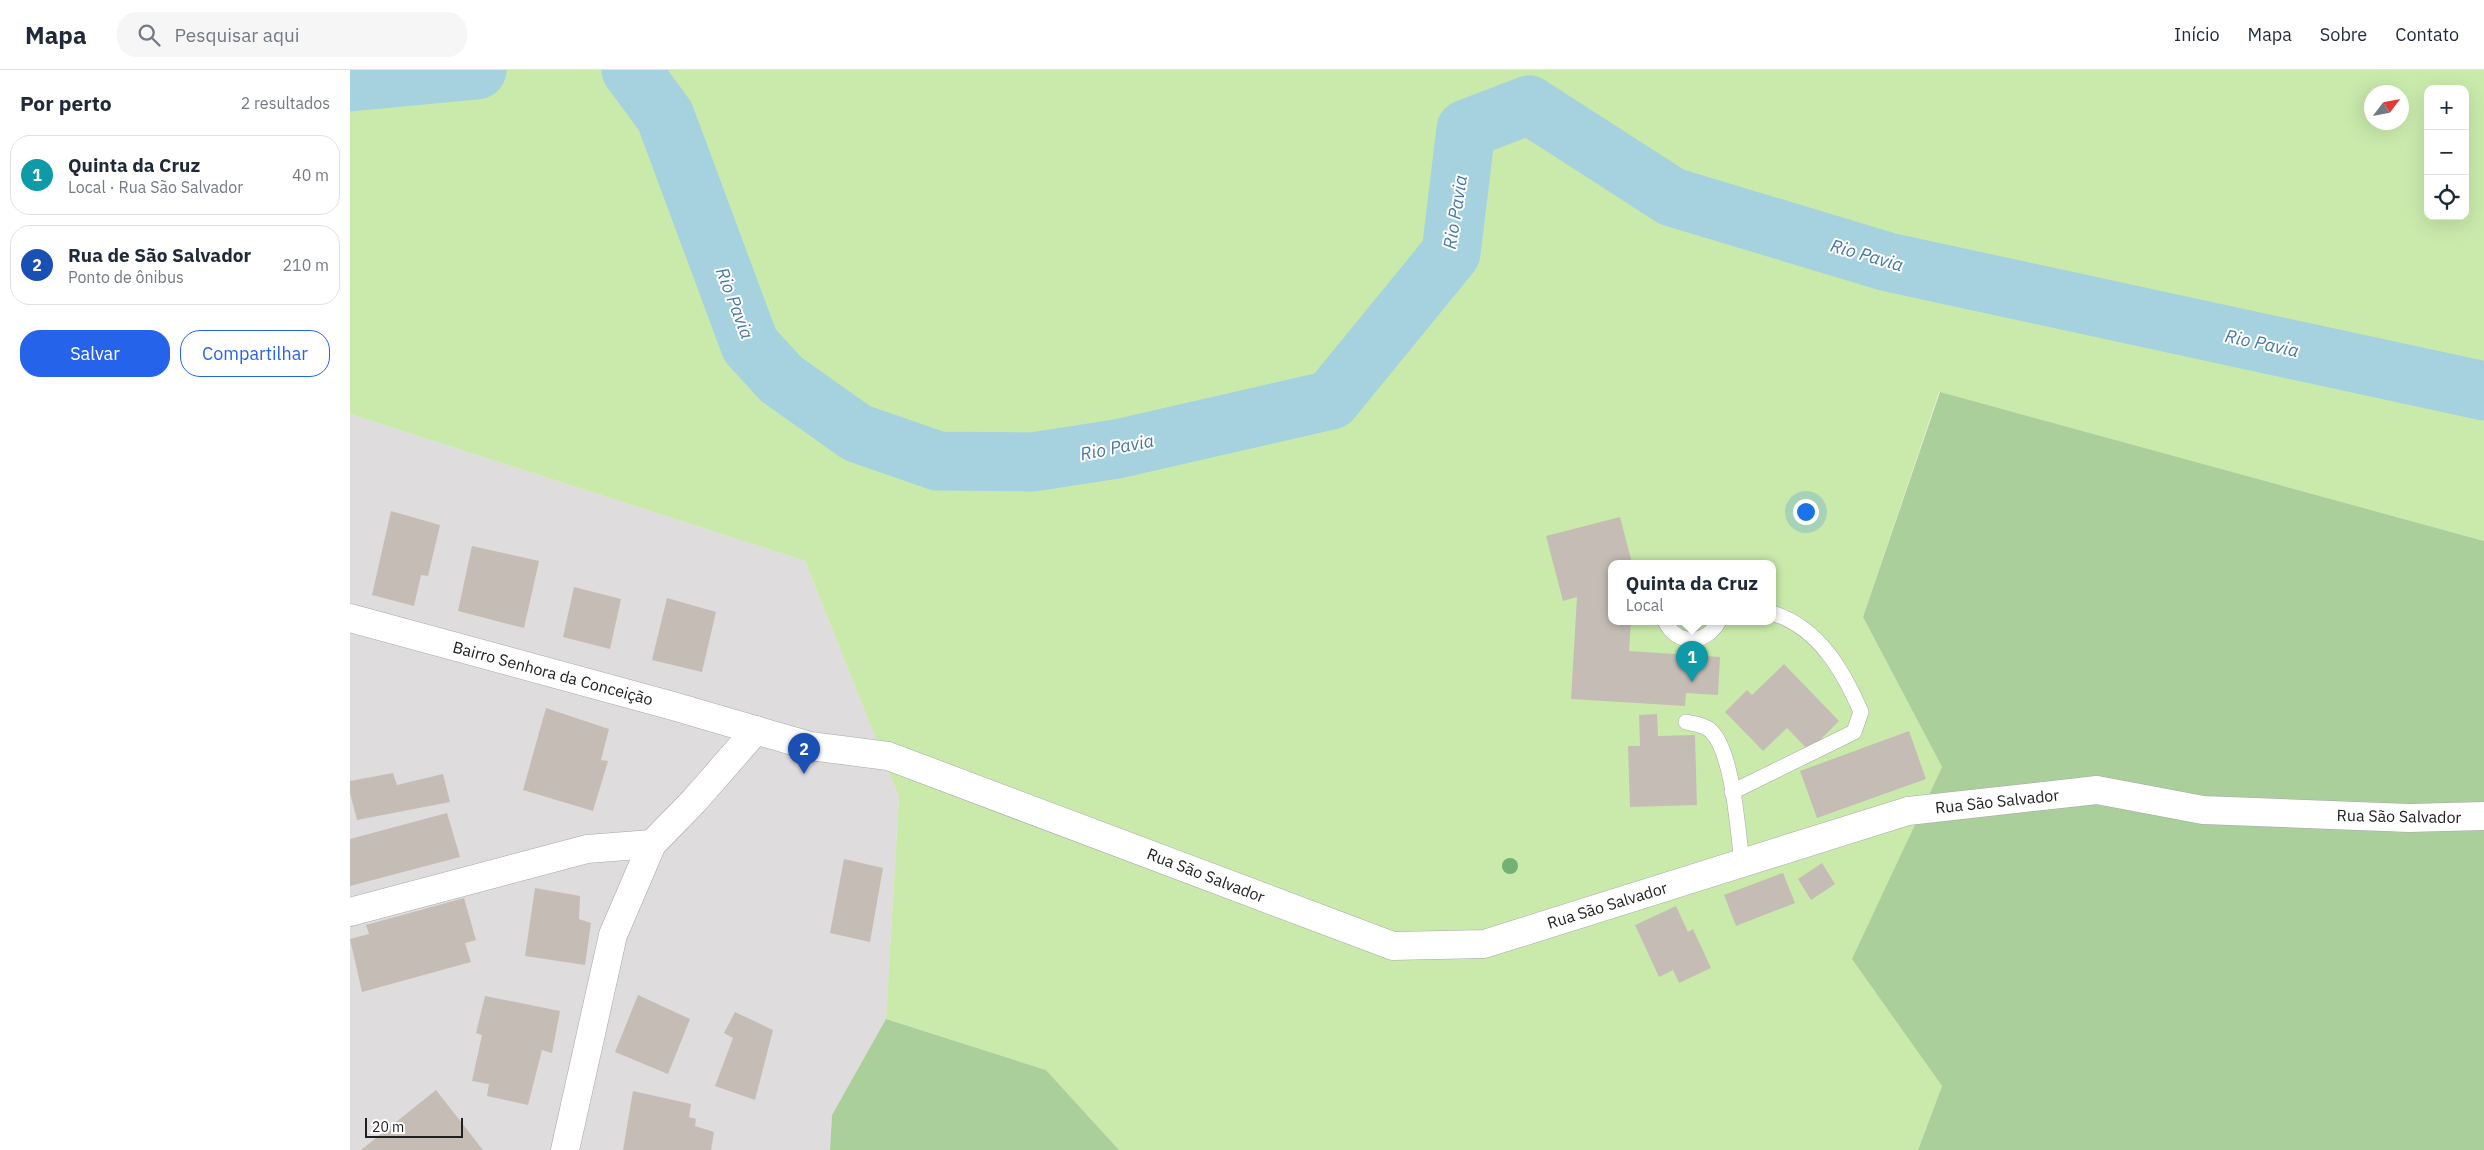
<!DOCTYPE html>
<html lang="pt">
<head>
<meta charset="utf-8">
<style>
  body { margin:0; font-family:"IBM Plex Sans",sans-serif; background:#f6f6f7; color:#1f2937 }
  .controls { position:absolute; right:15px; top:15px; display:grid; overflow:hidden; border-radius:10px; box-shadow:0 5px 20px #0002 }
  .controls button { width:45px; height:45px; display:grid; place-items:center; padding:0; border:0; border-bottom:1px solid #e0e1e3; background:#fff; color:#1f2937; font:25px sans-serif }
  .compass { position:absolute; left:2014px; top:15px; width:45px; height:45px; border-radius:50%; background:#fff; box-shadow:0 5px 20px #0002; rotate:58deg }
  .scale { position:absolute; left:15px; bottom:12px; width:98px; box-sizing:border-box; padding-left:5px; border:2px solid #202020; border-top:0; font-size:14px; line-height:18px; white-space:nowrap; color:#202020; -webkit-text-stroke:4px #fff; paint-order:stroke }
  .you { position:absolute; left:1455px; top:441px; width:18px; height:18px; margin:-12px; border:4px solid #fff; border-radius:50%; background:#1a73e8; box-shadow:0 0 0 8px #1a73e833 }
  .badge { display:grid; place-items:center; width:32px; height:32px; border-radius:50%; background:#2563eb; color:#fff; font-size:16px; font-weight:700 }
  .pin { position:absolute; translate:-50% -41px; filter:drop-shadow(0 1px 2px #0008) }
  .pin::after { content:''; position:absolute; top:26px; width:18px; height:15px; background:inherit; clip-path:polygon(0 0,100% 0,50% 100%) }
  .popup { position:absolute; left:1258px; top:490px; width:168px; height:65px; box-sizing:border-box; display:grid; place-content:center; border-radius:10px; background:#fff; filter:drop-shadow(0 1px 4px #0005); font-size:16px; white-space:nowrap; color:#747a83 }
  .popup b { font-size:19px; color:#1f2937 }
  .popup::after { content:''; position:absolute; left:50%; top:100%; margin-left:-10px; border:10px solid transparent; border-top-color:#fff }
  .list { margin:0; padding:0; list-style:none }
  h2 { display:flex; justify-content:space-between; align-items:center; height:65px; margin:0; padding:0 20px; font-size:21px }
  h2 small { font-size:16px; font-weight:400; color:#747a83 }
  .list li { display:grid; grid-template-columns:32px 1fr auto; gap:15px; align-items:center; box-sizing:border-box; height:80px; margin:0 10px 10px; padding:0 10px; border:1px solid #e0e1e3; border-radius:20px }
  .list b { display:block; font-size:19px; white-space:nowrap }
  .list p { margin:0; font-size:16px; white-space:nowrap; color:#747a83 }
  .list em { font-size:16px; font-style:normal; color:#747a83 }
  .actions { display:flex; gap:10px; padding:15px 20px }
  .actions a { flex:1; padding:11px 0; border:1px solid #2563eb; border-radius:20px; text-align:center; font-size:18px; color:#2563eb }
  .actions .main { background:#2563eb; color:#fff }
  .icon { flex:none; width:28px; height:28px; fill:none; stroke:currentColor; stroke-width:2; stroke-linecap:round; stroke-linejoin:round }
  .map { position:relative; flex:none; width:2134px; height:1080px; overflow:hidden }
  header { display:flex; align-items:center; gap:30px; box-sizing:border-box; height:70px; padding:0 25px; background:#fff; border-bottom:1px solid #e0e1e3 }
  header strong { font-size:24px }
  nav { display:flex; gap:28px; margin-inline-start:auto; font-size:18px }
  .search { width:350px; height:45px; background:#f6f6f7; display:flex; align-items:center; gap:12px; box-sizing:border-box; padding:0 18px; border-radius:20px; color:#747a83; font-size:19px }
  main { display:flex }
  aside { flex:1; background:#fff }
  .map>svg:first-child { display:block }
  .residential { fill:#dedcdc }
  .grass { fill:#caeaac; fill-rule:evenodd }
  .forest { fill:#aacf9b }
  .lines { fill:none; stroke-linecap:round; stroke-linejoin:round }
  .river { stroke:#a6d1de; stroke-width:59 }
  .building { fill:#c5bdb5 }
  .service-casing { stroke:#a7a7a7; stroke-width:16 }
  .minor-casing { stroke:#a7a7a7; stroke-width:29 }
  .tertiary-casing { stroke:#a7a7a7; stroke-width:29 }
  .service { stroke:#fff; stroke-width:15 }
  .minor { stroke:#fff; stroke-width:28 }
  .tertiary { stroke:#fff; stroke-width:28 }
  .tree { fill:#73b074 }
  .labels { text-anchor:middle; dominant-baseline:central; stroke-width:4; stroke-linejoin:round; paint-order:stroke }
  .street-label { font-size:16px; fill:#202020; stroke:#fff }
  .water-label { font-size:18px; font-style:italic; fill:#4878a8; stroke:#fff }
</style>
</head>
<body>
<header>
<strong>Mapa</strong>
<div class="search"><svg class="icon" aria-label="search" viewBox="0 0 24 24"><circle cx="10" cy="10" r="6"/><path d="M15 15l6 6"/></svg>Pesquisar aqui</div>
<nav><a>Início</a><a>Mapa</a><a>Sobre</a><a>Contato</a></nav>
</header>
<main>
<aside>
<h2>Por perto<small>2 resultados</small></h2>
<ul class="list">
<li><span class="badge" style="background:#0f9aa8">1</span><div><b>Quinta da Cruz</b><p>Local · Rua São Salvador</p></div><em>40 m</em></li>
<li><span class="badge" style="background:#1a4fb4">2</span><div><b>Rua de São Salvador</b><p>Ponto de ônibus</p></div><em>210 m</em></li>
</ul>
<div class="actions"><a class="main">Salvar</a><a>Compartilhar</a></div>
</aside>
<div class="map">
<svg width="2134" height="1080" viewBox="0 0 2134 1080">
  <rect width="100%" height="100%" fill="#f0ede6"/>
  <path class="residential" d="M0 344 455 491 549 727 536 949 482 1045 480 1080H0Z"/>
  <path class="grass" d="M0 0H2134V471L1589 322 1513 547 1592 697 1503 889 1592 1016 1568 1080H769L696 1000 536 949 549 727 455 491 0 344ZM2078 19H2115V146H2078ZM2022 22H2052V52H2022ZM1262 493H1422V551H1262Z"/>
  <g class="forest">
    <path d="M1590 322 2134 471V1080H1568L1592 1016 1502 889 1592 697 1513 547Z"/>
    <path d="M536 949 696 1000 769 1080H480L482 1045Z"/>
  </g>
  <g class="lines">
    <g class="river">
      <path d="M281 0 315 46 400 275 431 309 507 363 588 391 682 392 767 379 981 330 1101 183 1116 59 1179 35 1322 127 1538 192 2134 321"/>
      <path d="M0 12 127 0"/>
    </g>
  </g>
  <g class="building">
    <path d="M41 441 90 455 78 506 71 505 64 536 22 525Z"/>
    <path d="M1270 447 1282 493H1262V551H1281L1279 581 1370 587 1368 625 1336 623 1335 636 1221 629 1227 527 1213 531 1196 466Z"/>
    <path d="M122 476 189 491 174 558 108 541Z"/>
    <path d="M224 517 271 529 260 579 213 567Z"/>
    <path d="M317 528 366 542 352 602 302 590Z"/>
    <path d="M1434 594 1489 651 1459 681 1437 658 1413 681 1375 642 1397 620 1402 625Z"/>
    <path d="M196 638 259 659 251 690 258 691 243 741 173 720Z"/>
    <path d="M1307 644 1308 666 1345 665 1347 735 1280 737 1278 676H1290L1289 645Z"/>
    <path d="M1559 661 1576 709 1467 748 1450 701Z"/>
    <path d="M43 703 47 715 93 704 100 732 7 750 0 723V711Z"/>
    <path d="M97 743 110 787 0 816V769Z"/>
    <path d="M494 789 533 798 520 872 480 863Z"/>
    <path d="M1472 793 1485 814 1461 830 1448 809Z"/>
    <path d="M1433 803 1445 833 1386 856 1374 825Z"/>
    <path d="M185 818 230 826 229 849 241 853 235 895 175 886Z"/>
    <path d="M114 828 126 870 115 873 121 892 12 922 0 869 19 864 16 855Z"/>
    <path d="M1326 836 1338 862 1343 859 1361 898 1329 913 1323 900 1309 907 1285 855Z"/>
    <path d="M288 925 340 949 318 1004 265 982Z"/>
    <path d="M135 926 210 941 202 983 192 980 178 1035 137 1026 139 1014 122 1011 132 965 126 963Z"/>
    <path d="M385 942 423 960 405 1030 365 1016 383 968 374 963Z"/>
    <path d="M86 1020 133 1080H11Z"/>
    <path d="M283 1021 341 1034 339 1047 346 1049 345 1056 364 1062 361 1080H273Z"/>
  </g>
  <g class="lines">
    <g class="service-casing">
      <g id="service">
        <path d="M1315 551C1327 576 1356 575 1369 551"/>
        <path d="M1336 652C1344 654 1355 655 1361 661 1383 682 1388 762 1392 793"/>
        <path d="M1382 722 1504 662 1511 642C1493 600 1468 557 1422 543"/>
      </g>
    </g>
    <g class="minor-casing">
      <path id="minor" d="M0 842 237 779 302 774"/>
    </g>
    <g class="tertiary-casing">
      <g id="tertiary">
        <path d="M0 548 323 636 460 676 538 686 1043 876 1134 874 1558 741 1747 720 1853 740 2059 748 2134 746"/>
        <path d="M215 1080 263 865 302 774 344 731 406 660"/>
      </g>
    </g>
    <use href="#service" class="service"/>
    <use href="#minor" class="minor"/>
    <use href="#tertiary" class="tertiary"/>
  </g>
  <circle class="tree" cx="1160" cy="796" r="8"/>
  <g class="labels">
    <g class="street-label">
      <text transform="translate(203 603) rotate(15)">Bairro Senhora da Conceição</text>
      <text transform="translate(1647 731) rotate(-6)">Rua São Salvador</text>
      <text transform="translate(2049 746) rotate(1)">Rua São Salvador</text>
      <text transform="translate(856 805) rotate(21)">Rua São Salvador</text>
      <text transform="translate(1257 835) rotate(-17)">Rua São Salvador</text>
    </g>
    <g class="water-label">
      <text transform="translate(1105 142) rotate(-81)">Rio Pavia</text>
      <text transform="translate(1517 185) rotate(16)">Rio Pavia</text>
      <text transform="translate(385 233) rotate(69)">Rio Pavia</text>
      <text transform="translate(1912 273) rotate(12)">Rio Pavia</text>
      <text transform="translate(767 377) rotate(-11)">Rio Pavia</text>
    </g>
  </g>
</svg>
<div class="controls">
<button>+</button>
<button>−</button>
<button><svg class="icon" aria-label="locate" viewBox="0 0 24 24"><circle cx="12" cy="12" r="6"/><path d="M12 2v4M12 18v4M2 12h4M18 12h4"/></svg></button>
</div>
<svg class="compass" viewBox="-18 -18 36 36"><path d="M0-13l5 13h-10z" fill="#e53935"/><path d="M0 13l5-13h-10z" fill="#747a83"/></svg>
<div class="scale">20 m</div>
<div class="you"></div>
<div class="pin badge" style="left:1342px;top:612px;background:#0f9aa8">1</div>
<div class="popup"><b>Quinta da Cruz</b>Local</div>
<div class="pin badge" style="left:454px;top:704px;background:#1a4fb4">2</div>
</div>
</main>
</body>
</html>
